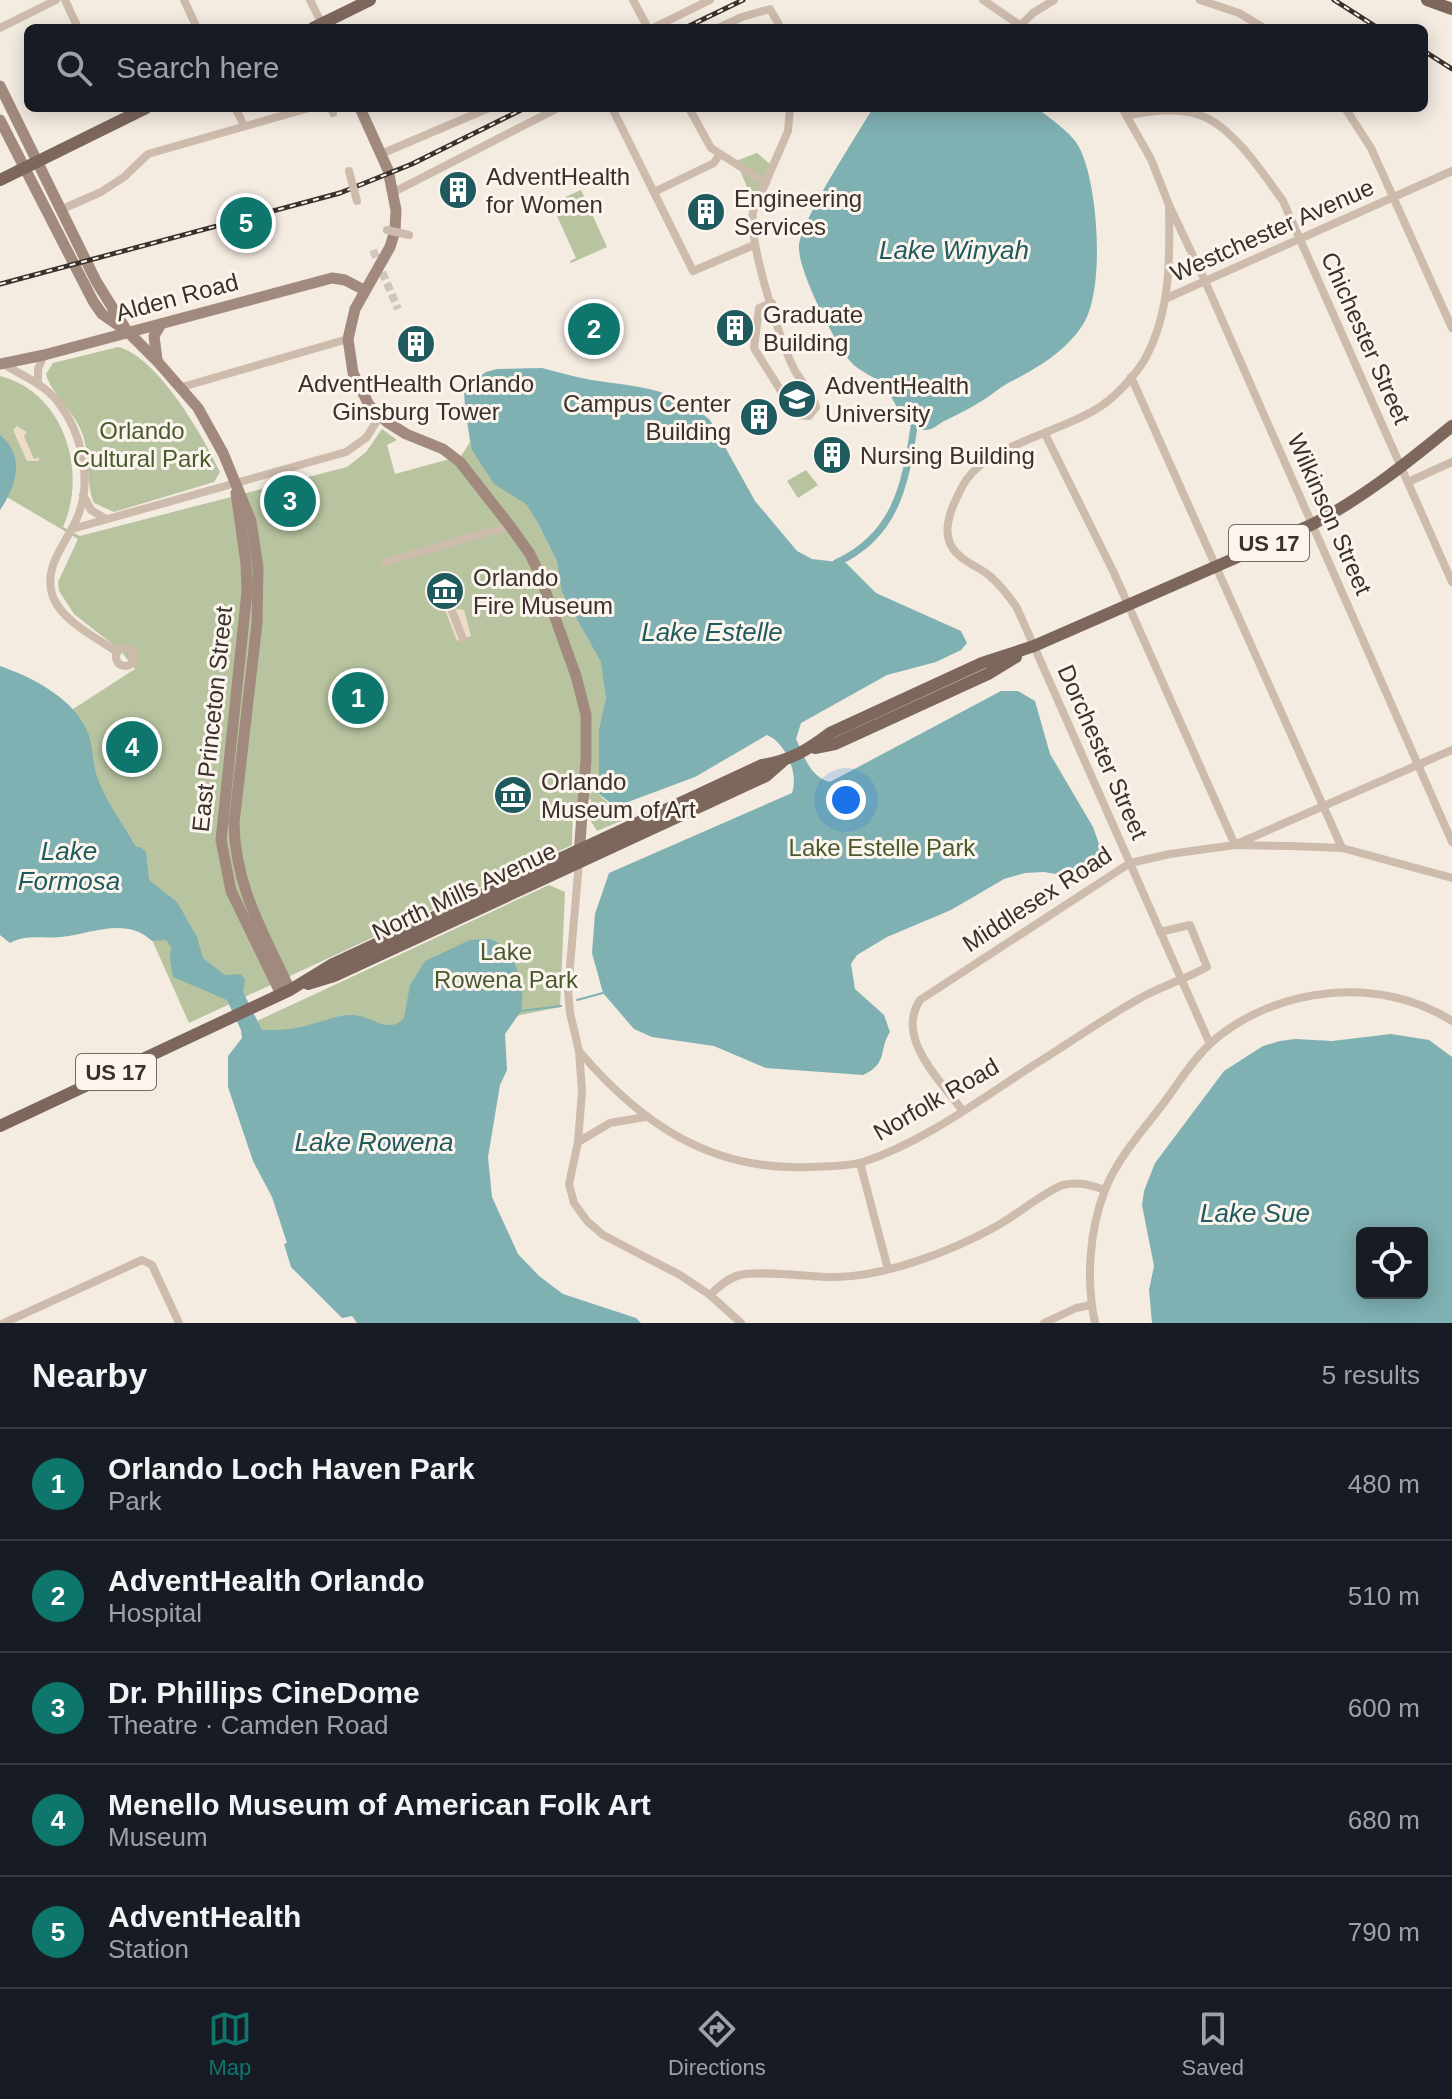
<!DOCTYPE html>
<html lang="en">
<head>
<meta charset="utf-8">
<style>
  body { margin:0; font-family:Arial,sans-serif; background:#242831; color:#f1f3f6 }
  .controls { position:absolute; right:24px; bottom:24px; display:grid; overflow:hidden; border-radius:12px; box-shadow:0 4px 20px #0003 }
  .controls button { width:72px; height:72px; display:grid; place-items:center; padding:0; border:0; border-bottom:2px solid #363941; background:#171b24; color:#f1f3f6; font:40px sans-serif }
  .you { position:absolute; left:846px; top:800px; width:28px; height:28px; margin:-20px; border:6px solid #fff; border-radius:50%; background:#1a73e8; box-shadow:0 0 0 12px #1a73e833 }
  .badge { display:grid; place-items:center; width:52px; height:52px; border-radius:50%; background:#0f766e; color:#fff; font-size:26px; font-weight:700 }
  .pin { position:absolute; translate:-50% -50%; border:4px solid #fff; box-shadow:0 2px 8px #0006 }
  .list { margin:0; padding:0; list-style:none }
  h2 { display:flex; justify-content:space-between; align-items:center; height:104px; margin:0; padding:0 32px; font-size:34px }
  h2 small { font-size:26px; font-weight:400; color:#9ea1a6 }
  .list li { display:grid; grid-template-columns:52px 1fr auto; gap:24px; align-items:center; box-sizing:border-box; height:112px; padding:0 32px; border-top:2px solid #363941 }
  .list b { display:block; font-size:30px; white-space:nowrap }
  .list p { margin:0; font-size:26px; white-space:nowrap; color:#9ea1a6 }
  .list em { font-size:26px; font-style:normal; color:#9ea1a6 }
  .icon { flex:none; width:44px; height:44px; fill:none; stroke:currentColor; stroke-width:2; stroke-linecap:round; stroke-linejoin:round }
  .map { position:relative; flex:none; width:1452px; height:1323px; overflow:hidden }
  .search { position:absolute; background:#171b24; box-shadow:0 4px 20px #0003; left:24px; right:24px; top:24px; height:88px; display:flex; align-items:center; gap:20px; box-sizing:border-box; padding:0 28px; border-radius:12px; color:#9ea1a6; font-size:30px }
  .sheet { height:664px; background:#171b24 }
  nav { display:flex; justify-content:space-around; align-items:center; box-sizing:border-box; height:112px; border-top:2px solid #363941; background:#171b24; font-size:22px; color:#9ea1a6 }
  nav a { display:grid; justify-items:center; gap:4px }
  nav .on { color:#0f766e }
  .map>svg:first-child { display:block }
  .green { fill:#b8c4a0 }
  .plaza { fill:#ecdcc8 }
  .water { fill:#7fb0b2; fill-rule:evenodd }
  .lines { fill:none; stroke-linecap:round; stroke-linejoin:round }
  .stream { stroke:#7fb0b2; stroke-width:2 }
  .canal { stroke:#7fb0b2; stroke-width:7 }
  .street-tunnel { stroke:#cfc6bd; stroke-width:8; stroke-dasharray:8 4; stroke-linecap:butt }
  .street { stroke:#cdbbac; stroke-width:8 }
  .secondary { stroke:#a18a7d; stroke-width:11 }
  .primary { stroke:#7d675c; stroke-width:12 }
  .rail-casing { stroke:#3b302b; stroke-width:5 }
  .rail { stroke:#fbf5ee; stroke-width:2; stroke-dasharray:6; stroke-linecap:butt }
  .street-bridge { stroke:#cdbbac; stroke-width:8 }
  .labels { text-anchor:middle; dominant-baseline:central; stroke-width:6; stroke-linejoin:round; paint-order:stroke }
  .shield { fill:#fbf5ee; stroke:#756b66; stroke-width:2 }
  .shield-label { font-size:22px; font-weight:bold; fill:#3b302b }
  .poi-label { font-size:24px; fill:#3b302b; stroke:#fbf5ee; text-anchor:start }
  .street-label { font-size:24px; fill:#3b302b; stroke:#fbf5ee }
  .park-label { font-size:24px; fill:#4a5a2e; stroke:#fbf5ee }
  .water-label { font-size:26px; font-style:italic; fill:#1f5a5e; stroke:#fbf5ee }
</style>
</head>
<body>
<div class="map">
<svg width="1452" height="1323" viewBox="0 0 1452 1323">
  <rect width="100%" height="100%" fill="#f4ebe1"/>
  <g class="green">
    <path d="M757 153 771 165 753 201 736 161Z"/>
    <path d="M581 190 607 247 571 263 570 261 576 258 554 209 545 212 543 207Z"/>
    <path d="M118 347C157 356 204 437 220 472L214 482 114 512 94 503C85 482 91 456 82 433 74 410 51 394 46 374L53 363Z"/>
    <path d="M0 376C64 392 88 471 63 527L80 536 347 467 366 452 382 429 397 440 387 445 395 474 461 456 470 442 467 420 517 483 610 639 599 795 612 806 630 803 635 815 597 831 590 820 591 799 573 806 572 845 189 1023 141 915 36 733 135 669 120 650 74 614 59 591 58 582 78 539 0 493Z"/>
    <path d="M806 470 818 485 798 498 787 481Z"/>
    <path d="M549 885 565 892 560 1007 278 1064 257 1021Z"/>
  </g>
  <g class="plaza">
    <path d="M17 426 27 432 24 436 34 459 39 457V461H27L13 430Z"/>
    <path d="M454 601 456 609 464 610 471 636 457 641 443 605Z"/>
  </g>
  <g class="water">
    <path d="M873 108H1037C1050 119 1073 133 1080 149 1098 185 1106 292 1082 326 1069 346 1048 361 1027 373 1017 379 1006 383 996 391 979 404 963 412 944 421 937 425 932 431 923 430 901 429 896 399 884 386 875 376 859 372 850 361 835 343 797 269 799 246 801 220 857 135 873 108Z"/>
    <path d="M542 368C558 372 575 377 592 380 637 387 673 387 710 420L755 501 797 551 812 559 846 563 876 593 961 631 967 643 961 650 936 662 887 675 801 723 796 739C804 756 810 777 830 782L1001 691H1018L1035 701 1050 754 1093 827 1100 847 1099 861 1092 875 1079 878 1044 872 1025 873 1004 879 951 910 887 937 857 955 851 964 855 989 884 1015 890 1032C878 1050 889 1063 863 1075L766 1068 714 1046 652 1037 634 1029 603 993 592 953 595 914 609 873 792 793C799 774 786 743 767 735L695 777 628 802 613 805 599 794V730L606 698 601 662 562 592 557 561 537 521 526 504 494 484 472 450 465 408 464 391 467 384 486 372 497 369Z"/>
    <path d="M0 435C26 456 16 487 0 510Z"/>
    <path d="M0 666C32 677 75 699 88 733 94 748 92 766 99 782 108 804 124 826 136 847H140L146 852 149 880 177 902 197 937 203 958 225 975 241 974 245 980 243 992 262 1030C275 1030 288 1030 301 1027 317 1024 335 1015 351 1015 370 1014 388 1036 404 1018L410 985 425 961 470 940 490 939 510 949 523 987 521 1011 505 1034 507 1070 500 1085 488 1157 492 1197 518 1254 539 1276 563 1294 636 1318 641 1323H357L352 1316 342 1318 291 1267 284 1244 287 1243 272 1197 253 1161 228 1087V1056L242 1038 241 1030 227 1000 173 977 170 959 171 947 166 940 152 941C126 916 91 934 60 937 41 939 27 934 10 943L0 935Z"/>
    <path d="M1391 1034 1429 1040 1452 1057V1323H1152L1149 1290 1154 1266 1142 1205 1144 1191 1155 1163 1224 1071 1263 1046 1280 1041 1295 1039 1332 1041ZM1362 1233H1422V1293H1362Z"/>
  </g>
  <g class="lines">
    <g class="stream">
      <path d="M577 1000 603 993"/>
      <path d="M521 1011 561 1006"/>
    </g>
    <path class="canal" d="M836 563C895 536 905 487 914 427"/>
    <path class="street-tunnel" d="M373 250 398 309"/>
    <g class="street">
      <path d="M65 0 78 28"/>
      <path d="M184 0 197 28"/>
      <path d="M310 0 322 24"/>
      <path d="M633 0 648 28"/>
      <path d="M983 0 1024 28"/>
      <path d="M1200 0 1239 13 1264 28"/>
      <path d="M1021 25 1033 13 1054 0"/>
      <path d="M0 28 56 0"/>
      <path d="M653 28 710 0"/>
      <path d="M718 28 742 17 770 9 781 28"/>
      <path d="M235 108 244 125"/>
      <path d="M331 108 333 113"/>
      <path d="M612 108 693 271 754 245"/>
      <path d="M689 108 711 148 766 183"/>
      <path d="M1122 108 1151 159 1169 205 1205 281 1452 842"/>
      <path d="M1345 108 1371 148 1452 328"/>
      <path d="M1127 115C1153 111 1183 106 1207 118 1237 133 1264 175 1283 201L1452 582"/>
      <path d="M381 154 489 108"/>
      <path d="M394 192 558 108"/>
      <path d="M654 192 714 163 719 155"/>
      <path d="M1169 205C1170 258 1171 311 1145 359 1136 374 1119 393 1104 404 1067 431 993 443 967 479 961 487 957 497 953 506 948 519 944 534 952 547 960 561 978 566 990 576 1001 586 1009 596 1017 608L1210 1044"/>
      <path d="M60 210 101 192 124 177 148 154 309 108"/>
      <path d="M1167 298 1452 171"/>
      <path d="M772 303 759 308 754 348 793 410 798 415 809 416 816 407C813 393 801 382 794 369 780 340 748 242 753 212L788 131 790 108"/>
      <path d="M3 364C22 375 45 385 58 402 82 433 93 482 77 518 66 544 42 567 53 597 62 621 97 638 117 652"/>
      <path d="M1131 377 1342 848"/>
      <path d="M38 384V369L44 355"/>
      <path d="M182 387 348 339"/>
      <path d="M1045 434 1114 573 1235 845"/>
      <path d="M1408 482 1452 462"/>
      <path d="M83 495 91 510 106 519"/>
      <path d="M72 529 346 452 366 438 380 416"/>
      <path d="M385 562 510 526"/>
      <path d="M449 603 463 639"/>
      <circle cx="125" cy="657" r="9"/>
      <path d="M1239 843 1452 750"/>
      <path d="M579 862 568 989 570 1013 579 1051 582 1091 578 1142 569 1184 574 1203 587 1221 603 1235 680 1275 710 1295 741 1323"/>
      <path d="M579 1051C640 1123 710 1171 808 1167 825 1166 847 1167 863 1162 926 1141 982 1098 1037 1063 1073 1041 1108 1015 1146 995 1166 985 1187 978 1207 967L1190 925 1160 932"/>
      <path d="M962 1110C940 1080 895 1038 920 1000L1130 863 1170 854 1235 845 1290 846 1342 848 1452 878"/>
      <path d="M578 1142 610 1123 645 1117"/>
      <path d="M860 1163 888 1269"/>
      <path d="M710 1295C719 1286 728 1278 740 1275 756 1270 812 1277 832 1277 882 1278 952 1251 995 1227 1016 1216 1043 1192 1063 1185 1079 1181 1090 1185 1105 1190"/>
      <path d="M4 1323 142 1260 152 1265 179 1323"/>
      <path d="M1044 1323 1076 1308 1091 1305"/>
      <path d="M1095 1323C1086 1281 1089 1231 1105 1190 1117 1159 1143 1130 1163 1104 1178 1084 1193 1059 1212 1042 1276 986 1380 975 1452 1021"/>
    </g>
    <g class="secondary">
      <path d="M0 86 96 281 125 328"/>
      <path d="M360 108 388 170 396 210 395 231 390 247 355 309 348 339 353 373 369 405 387 422 406 434 443 449 460 462 510 526 530 554 539 573 576 676 586 715V759L579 856"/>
      <path d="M0 120 93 301 102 314 128 332 157 361 198 408 223 453 251 521 258 568 257 623 234 823C235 887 264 934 290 990"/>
      <path d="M157 360 154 336 161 324"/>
      <path d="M0 364 44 355 332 278 345 280 364 290"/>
      <path d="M236 493 246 563 247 591 221 840 231 891 281 994"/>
    </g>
    <g class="primary">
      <path d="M1427 0 1452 9"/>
      <path d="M313 28 370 0"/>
      <path d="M0 180 146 108"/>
      <path d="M815 748 835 744 988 674 1016 657"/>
      <path d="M308 984 334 976 766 776 782 762"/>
      <path d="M0 1126 290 990 331 965 762 765C789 761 808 750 830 733L982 663 1034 646 1313 524C1364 497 1407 463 1452 426"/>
    </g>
    <g class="rail-casing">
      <g id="rail">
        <path d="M1334 0 1378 28"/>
        <path d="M685 28 743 0"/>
        <path d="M1424 51 1452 69"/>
        <path d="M0 284 340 193 412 164 525 108"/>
      </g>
    </g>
    <use href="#rail" class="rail"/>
    <g class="street-bridge">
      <path d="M349 171 357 201"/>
      <path d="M387 230 409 235"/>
    </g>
  </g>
  <defs>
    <g id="building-disc" transform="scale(2)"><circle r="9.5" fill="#1f5a5e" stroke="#fbf5ee"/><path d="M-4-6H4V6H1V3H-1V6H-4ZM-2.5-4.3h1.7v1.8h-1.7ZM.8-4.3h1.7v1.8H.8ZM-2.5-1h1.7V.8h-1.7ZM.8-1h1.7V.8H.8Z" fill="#fff"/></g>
    <g id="university-disc" transform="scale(2)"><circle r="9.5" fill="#1f5a5e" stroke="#fbf5ee"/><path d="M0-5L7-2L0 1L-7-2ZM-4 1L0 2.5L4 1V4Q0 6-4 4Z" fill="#fff"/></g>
    <g id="museum-disc" transform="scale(2)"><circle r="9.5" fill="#1f5a5e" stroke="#fbf5ee"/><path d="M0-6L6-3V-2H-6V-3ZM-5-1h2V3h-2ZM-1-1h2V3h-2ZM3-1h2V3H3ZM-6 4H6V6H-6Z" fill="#fff"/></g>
  </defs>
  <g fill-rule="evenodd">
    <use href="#building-disc" x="458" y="190"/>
    <use href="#building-disc" x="706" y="212"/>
    <use href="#building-disc" x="735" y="328"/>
    <use href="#building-disc" x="416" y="344"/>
    <use href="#university-disc" x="797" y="399"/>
    <use href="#building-disc" x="759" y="417"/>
    <use href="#building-disc" x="832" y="455"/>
    <use href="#museum-disc" x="445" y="591"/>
    <use href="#museum-disc" x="513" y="795"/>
  </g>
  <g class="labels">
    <g class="shield">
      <rect x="1229" y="525" width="80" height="36" rx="6"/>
      <rect x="76" y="1054" width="80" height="36" rx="6"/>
    </g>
    <g class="shield-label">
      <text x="1269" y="543">US 17</text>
      <text x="116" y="1072">US 17</text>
    </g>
    <g class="poi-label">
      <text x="486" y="176">AdventHealth<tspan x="486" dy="28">for Women</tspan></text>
      <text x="734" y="198">Engineering<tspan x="734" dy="28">Services</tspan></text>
      <text x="763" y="314">Graduate<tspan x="763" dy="28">Building</tspan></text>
      <text x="416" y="383" text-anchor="middle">AdventHealth Orlando<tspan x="416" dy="28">Ginsburg Tower</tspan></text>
      <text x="825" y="385">AdventHealth<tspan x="825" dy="28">University</tspan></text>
      <text x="731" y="403" text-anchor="end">Campus Center<tspan x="731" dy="28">Building</tspan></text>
      <text x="860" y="455">Nursing Building</text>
      <text x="473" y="577">Orlando<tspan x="473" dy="28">Fire Museum</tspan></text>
      <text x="541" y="781">Orlando<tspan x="541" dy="28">Museum of Art</tspan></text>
    </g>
    <g class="street-label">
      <text transform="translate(1272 230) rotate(-24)">Westchester Avenue</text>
      <text transform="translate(177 297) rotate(-15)">Alden Road</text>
      <text transform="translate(1366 338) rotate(66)">Chichester Street</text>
      <text transform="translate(1330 514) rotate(66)">Wilkinson Street</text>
      <text transform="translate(212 719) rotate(-84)">East Princeton Street</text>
      <text transform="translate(1103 752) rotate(66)">Dorchester Street</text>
      <text transform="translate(464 891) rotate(-25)">North Mills Avenue</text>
      <text transform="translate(1037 899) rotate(-33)">Middlesex Road</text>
      <text transform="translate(936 1099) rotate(-30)">Norfolk Road</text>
    </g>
    <g class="park-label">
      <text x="142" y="430">Orlando<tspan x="142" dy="28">Cultural Park</tspan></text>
      <text x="882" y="847">Lake Estelle Park</text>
      <text x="506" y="951">Lake<tspan x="506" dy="28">Rowena Park</tspan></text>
    </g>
    <g class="water-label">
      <text x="954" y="250">Lake Winyah</text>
      <text x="712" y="632">Lake Estelle</text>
      <text x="69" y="851">Lake<tspan x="69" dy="30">Formosa</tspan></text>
      <text x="374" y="1142">Lake Rowena</text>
      <text x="1255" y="1213">Lake Sue</text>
    </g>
  </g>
</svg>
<div class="controls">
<button><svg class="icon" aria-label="locate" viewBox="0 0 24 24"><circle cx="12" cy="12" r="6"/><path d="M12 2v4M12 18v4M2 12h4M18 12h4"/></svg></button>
</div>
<div class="you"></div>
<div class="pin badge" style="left:358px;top:698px">1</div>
<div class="pin badge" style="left:594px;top:329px">2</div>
<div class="pin badge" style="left:290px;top:501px">3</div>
<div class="pin badge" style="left:132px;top:747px">4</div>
<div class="pin badge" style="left:246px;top:223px">5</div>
<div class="search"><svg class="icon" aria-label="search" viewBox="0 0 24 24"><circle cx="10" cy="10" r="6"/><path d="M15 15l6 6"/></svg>Search here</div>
</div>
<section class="sheet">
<h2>Nearby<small>5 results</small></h2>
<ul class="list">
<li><span class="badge">1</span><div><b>Orlando Loch Haven Park</b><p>Park</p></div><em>480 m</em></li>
<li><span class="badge">2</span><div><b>AdventHealth Orlando</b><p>Hospital</p></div><em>510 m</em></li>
<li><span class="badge">3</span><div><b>Dr. Phillips CineDome</b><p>Theatre · Camden Road</p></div><em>600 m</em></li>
<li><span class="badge">4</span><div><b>Menello Museum of American Folk Art</b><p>Museum</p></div><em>680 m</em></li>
<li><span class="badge">5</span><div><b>AdventHealth</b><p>Station</p></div><em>790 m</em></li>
</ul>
</section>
<nav>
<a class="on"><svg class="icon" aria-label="map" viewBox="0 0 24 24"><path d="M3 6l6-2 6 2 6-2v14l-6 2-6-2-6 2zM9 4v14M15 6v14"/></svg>Map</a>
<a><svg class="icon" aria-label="directions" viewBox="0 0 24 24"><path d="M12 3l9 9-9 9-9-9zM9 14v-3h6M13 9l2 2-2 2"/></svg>Directions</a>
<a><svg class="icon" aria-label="saved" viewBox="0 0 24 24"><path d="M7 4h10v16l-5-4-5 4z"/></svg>Saved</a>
</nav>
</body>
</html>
